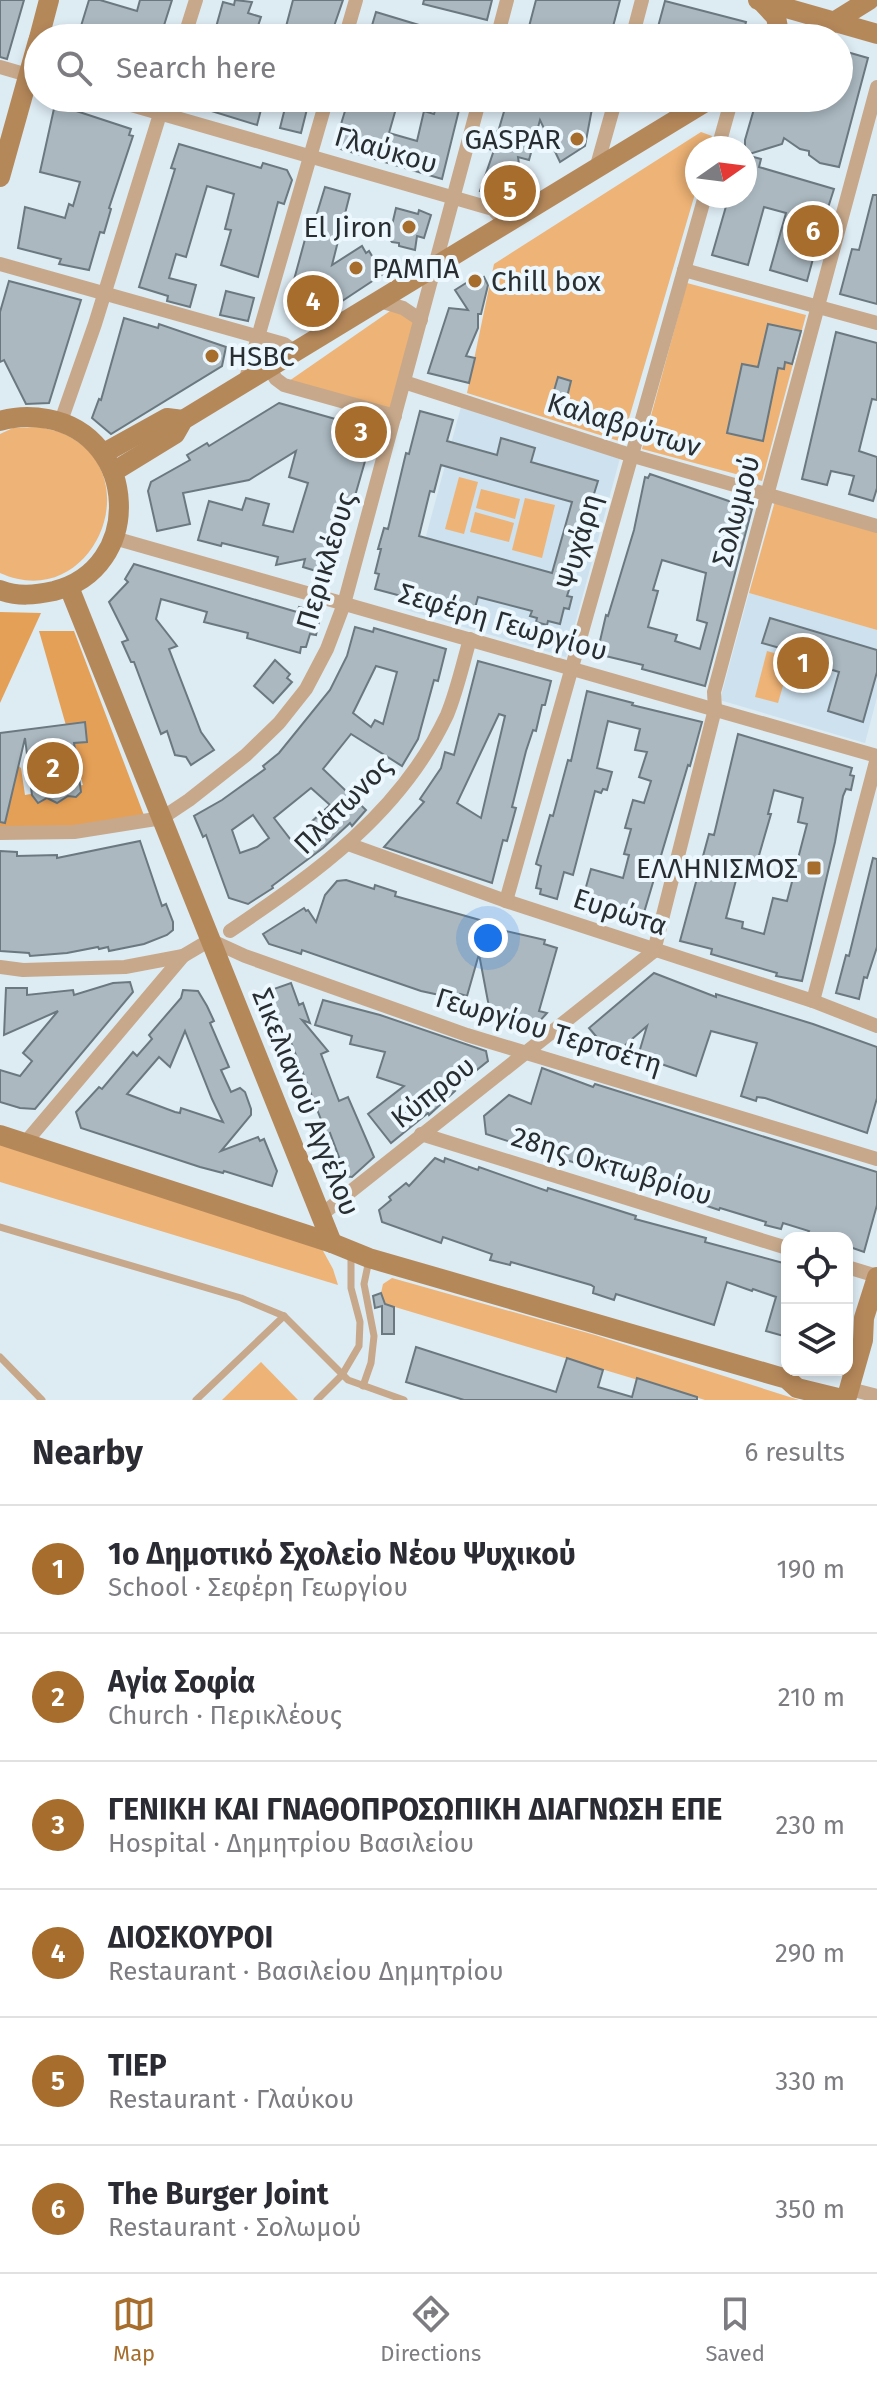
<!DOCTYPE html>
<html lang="en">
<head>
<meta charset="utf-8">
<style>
  body { margin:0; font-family:"Fira Sans",sans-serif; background:#f2f2f3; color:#2b2b33 }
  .controls { position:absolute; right:24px; bottom:24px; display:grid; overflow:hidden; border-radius:16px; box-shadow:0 4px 12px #0003 }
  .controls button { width:72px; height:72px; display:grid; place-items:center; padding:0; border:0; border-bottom:2px solid #e1e1e2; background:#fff; color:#2b2b33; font:40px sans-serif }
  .compass { position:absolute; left:685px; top:136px; width:72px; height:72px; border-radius:50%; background:#fff; box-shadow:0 4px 12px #0003; rotate:76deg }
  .you { position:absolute; left:488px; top:938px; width:28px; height:28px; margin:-20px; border:6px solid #fff; border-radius:50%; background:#1a73e8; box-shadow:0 0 0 12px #1a73e833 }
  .badge { display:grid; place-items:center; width:52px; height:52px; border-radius:50%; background:#a66d2c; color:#fff; font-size:26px; font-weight:700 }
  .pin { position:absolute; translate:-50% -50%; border:4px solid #fff; box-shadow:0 2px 8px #0006 }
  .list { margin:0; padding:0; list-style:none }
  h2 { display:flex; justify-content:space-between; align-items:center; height:104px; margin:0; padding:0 32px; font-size:34px }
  h2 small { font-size:26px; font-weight:400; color:#7c7c81 }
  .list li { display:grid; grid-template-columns:52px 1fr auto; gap:24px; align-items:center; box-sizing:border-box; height:128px; padding:0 32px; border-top:2px solid #e1e1e2 }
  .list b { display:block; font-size:30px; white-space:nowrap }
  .list p { margin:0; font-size:26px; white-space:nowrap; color:#7c7c81 }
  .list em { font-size:26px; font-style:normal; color:#7c7c81 }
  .icon { flex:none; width:44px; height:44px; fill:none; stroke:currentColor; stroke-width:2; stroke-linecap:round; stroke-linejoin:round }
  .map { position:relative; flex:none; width:877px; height:1400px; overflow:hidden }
  .search { position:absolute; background:#fff; box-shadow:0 4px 12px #0003; left:24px; right:24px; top:24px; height:88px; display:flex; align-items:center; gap:20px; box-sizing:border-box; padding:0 28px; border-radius:44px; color:#7c7c81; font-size:30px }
  .sheet { height:872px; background:#fff }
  nav { display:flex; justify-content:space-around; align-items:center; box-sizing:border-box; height:112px; border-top:2px solid #e1e1e2; background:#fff; font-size:22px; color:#7c7c81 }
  nav a { display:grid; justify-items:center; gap:4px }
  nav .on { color:#a66d2c }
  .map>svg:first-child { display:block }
  .built { fill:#cde1ee }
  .green { fill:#eeb376 }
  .forest { fill:#e5a057 }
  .building { fill:#abb8c0; stroke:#6b787f; stroke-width:2; fill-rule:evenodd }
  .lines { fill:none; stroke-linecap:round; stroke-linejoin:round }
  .lane { stroke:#c7a88a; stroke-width:7 }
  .street { stroke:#c7a88a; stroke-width:14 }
  .secondary { stroke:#b5885a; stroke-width:20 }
  .poi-dot { fill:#a66d2c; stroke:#ecf8fe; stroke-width:3 }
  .labels { text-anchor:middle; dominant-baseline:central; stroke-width:8; stroke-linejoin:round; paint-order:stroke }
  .poi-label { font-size:28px; fill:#282e31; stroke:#ecf8fe; text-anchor:end }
  .street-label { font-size:28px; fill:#282e31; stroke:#ecf8fe }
</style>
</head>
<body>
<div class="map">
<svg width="877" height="1400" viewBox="0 0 877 1400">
  <rect width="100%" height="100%" fill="#ddebf3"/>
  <g class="built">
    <path d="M461 407 620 458 566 657 406 610Z"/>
    <path d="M749 593 877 630V697L865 743 720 700Z"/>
  </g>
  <g class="green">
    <path d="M701 132 712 136 708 148H697V187L622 442 467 393 494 264Z"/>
    <path d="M687 283 806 315 762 481 642 449Z"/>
    <path d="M393 309 414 321 390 411 289 381Z"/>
    <path d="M39 427C46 429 55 430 62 433 153 472 93 615 0 573V434L13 428Z"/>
    <path d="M459 477 478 482 464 534 445 529Z"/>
    <path d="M481 489 520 499 515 519 476 508Z"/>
    <path d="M525 498 555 505 542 558 512 550Z"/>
    <path d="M775 501 877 530V630L749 593Z"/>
    <path d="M475 512 514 523 509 542 470 532Z"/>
    <path d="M767 651 791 658 778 703 755 697Z"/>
    <path d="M0 1139 322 1249 333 1269 338 1285 0 1182Z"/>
    <path d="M392 1278 595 1335 799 1400H705L385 1304 381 1293 383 1284Z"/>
    <path d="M261 1362 298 1400H222Z"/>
  </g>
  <g class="forest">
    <path d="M0 612 41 613 0 703Z"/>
    <path d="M39 631H74L145 818 70 828 0 827V749L21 768 25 795 83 785Z"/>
  </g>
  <g class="building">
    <path d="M0 0H24L7 59 0 57Z"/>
    <path d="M89 0H100L137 11 140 0H172L160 38H120L81 26Z"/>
    <path d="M235 0 252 2 248 13 261 17 254 38H213L223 2 234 5Z"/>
    <path d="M293 0H343L330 38H283Z"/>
    <path d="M424 0H492L487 20 423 4Z"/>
    <path d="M536 0H620L610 38H526Z"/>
    <path d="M665 1 746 22 742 38H655Z"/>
    <path d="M376 12 452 35 451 38H391L370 32Z"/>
    <path d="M847 52 868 58 839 167 820 163 809 155V151L800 149 784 138 782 144 746 155 761 159 759 167 834 189 826 214 819 212 816 222 809 220 802 242 810 244 807 253 814 255 807 281 770 270 786 213 764 207 748 265 712 255 729 196H745V140L754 109 772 98H839V57Z"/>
    <path d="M180 98H264L257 125 179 101Z"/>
    <path d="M349 98H399L389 133 417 141 424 111 434 114 437 104 459 110 442 179 334 147Z"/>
    <path d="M508 98H527L526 100 560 110 563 98H594L585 146 560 162 540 120 529 160 518 157 521 178 526 188 501 203 495 194 480 191 494 150 488 149 493 131 498 132Z"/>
    <path d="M287 100 308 105 301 133 280 128Z"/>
    <path d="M55 104 131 129 129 135 133 136 109 208 111 209 104 233 100 232 89 270 59 264 61 259 18 248 25 207 65 218 69 204 73 206 80 182 40 172Z"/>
    <path d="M179 144 261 168 263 163 287 170 292 180 284 204 278 202 258 277 221 265 231 230 225 229 234 194 207 186 186 257 176 254 169 278 196 285 190 307 167 301 168 296 139 287 175 169 171 168Z"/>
    <path d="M325 187 350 194 332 265 362 246 366 253 369 251 383 274 318 317 323 297 292 287 307 232 311 233Z"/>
    <path d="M873 195H877V304L840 294 852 249 859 250Z"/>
    <path d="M396 208 418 214 419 210 431 215 424 238 417 236 415 250 399 246V243L392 242 389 238Z"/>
    <path d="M484 277 488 285 481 314H478V328L466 356 475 358 469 383 428 373 449 308 468 310 455 290 474 278 477 281Z"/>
    <path d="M9 281 81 300 49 403 26 404 4 360 0 362V312Z"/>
    <path d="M226 291 254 298 248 321 220 315Z"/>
    <path d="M124 318 158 328 159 324 226 347 222 366 111 434 92 418 99 399 101 400Z"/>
    <path d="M768 324 801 331 792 364 785 362 784 369 778 368 763 441 727 433 742 364 758 367Z"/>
    <path d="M836 332 877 343V400L872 399 859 451 877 457V488L873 501 849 494 854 476 831 471 827 485 802 479Z"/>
    <path d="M558 377 571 381 565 405 551 401Z"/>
    <path d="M279 403 374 430 355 496 352 495 329 575 303 567 305 559 276 565 278 557 222 543 221 546 198 540 209 501 242 510 246 498 269 504 263 525 293 532 308 483 289 477 296 451 249 480 183 493 190 524 157 531 148 491 151 482 190 460 187 455 207 443 209 446Z"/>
    <path d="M420 411 453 420 447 441 497 455 501 438 535 448 531 462 598 481 593 497 599 499 595 511 591 509 581 544 584 545 567 596 572 597 569 609 564 608 560 624 548 621 547 625 536 622 537 618 530 616 532 611 478 597 473 615 375 589 379 574 375 573 381 549H378L384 528 388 529 406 453 409 454ZM441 465 572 502 552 573 419 536 430 491 434 492Z"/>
    <path d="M650 474 752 509 705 686 642 669 643 665 597 654 606 615 608 616 634 530 645 477 648 478ZM662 560 706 573 697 620 707 623 700 649 675 641 677 635 648 627 658 591 653 590Z"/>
    <path d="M134 564 297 612 299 607 312 611 309 619 319 622 316 635 310 634 306 647H301L300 653 247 638 248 633 204 622 207 612 161 599 156 619 177 646 169 649 201 732 214 750 191 765 186 757 175 755 167 731 161 734 134 662H131L122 642 128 640 109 602 128 582 125 579Z"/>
    <path d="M770 618 877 650V672L863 722 828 711 839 672 813 664 815 658 762 643Z"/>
    <path d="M355 627 373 632 374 628 446 649 438 681 434 680 418 739 402 766 351 734 323 769 366 810 352 826 350 823 323 848 272 886 273 888 248 904 229 898 206 835 203 837 194 816 222 800 265 769 263 766 279 753 330 690 347 656ZM376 666 397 672 383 724 375 720 371 727 353 713ZM311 788 330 805 291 840 274 818ZM253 815 269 838 257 847 240 853 232 830Z"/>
    <path d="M275 660 290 674 287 678 292 682 273 703 254 686Z"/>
    <path d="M478 661 551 681 545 705H542L536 731 533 730 526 751 512 807 516 808 507 841 503 840 492 883 384 847 424 802 420 799 441 768 445 752 454 755ZM499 714 505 716 481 818 457 803Z"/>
    <path d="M587 691 633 703 632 705 702 722 690 766 688 765 640 926 586 913 590 896 584 894 591 869 623 878 629 855 624 854 631 829 625 828 633 800 644 803 651 781 639 777 647 752 635 750 640 729 608 721 597 768 612 772 607 790 603 789 601 793 595 791 573 875 564 872 557 899 540 894 541 889 536 888 541 866 536 864 550 815 553 816 568 760 571 761Z"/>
    <path d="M85 722 87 742 74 743 81 792 76 797 68 796 57 803 47 798 38 803 32 795 25 738 5 823 0 822V733Z"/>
    <path d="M738 734 852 768 850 775 854 776 851 790 846 789 843 796 835 842 802 981 776 976 777 973 711 954 712 949 680 941 709 834 714 835ZM774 790 803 798 798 822 807 824 787 901 773 898 764 934 742 928 743 922 726 918 740 865 755 869 771 814H768Z"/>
    <path d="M140 841 162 906 166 904 173 922V930L167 935 144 944 109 951 108 947 99 949 98 947 67 953 30 956 29 953 0 951V851L17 852V856L57 855V858Z"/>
    <path d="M873 858 877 859V947L867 978 864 977 859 999 836 993 846 955 849 956Z"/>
    <path d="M346 880 374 889 375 885 396 892 395 896 494 924 493 928 545 940 544 944 557 948 539 1011 547 1013 538 1023 533 1025 495 1012 489 1007 479 954 467 996 460 994 458 999 421 991 302 950 301 954 269 944 263 934 304 908 306 911 308 910 316 922 325 895 337 881Z"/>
    <path d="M654 973 716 997V994L813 1024 877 1047V1098L867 1133 765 1098 757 1097 756 1101 741 1096 757 1043 711 1031 696 1076 638 1056 647 1026 616 1053 609 1044 605 1047 589 1028Z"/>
    <path d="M130 982 133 992 35 1109 20 1108 0 1102V1070L20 1076 32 1061 23 1053 58 1011 4 1035 6 988H27V995L73 990 74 995 113 983Z"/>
    <path d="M291 983 299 1005 303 1003 310 1023 302 1020 328 1051 321 1054 339 1101 348 1097 374 1157 352 1177 343 1176 338 1170 334 1158 339 1157 330 1133 327 1135 285 1027 281 1028 268 991Z"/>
    <path d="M183 990 198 991 207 1006 214 1021 210 1023 229 1067 221 1070 231 1092 240 1088 245 1092 251 1109V1115L221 1151 258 1137 260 1141 264 1139 277 1171 272 1186 224 1171 223 1173 200 1167 81 1128 76 1112 99 1087 102 1089 133 1052 137 1056 152 1039 149 1035 181 998ZM185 1031 212 1099 223 1122 181 1108 180 1113 175 1112 127 1094 159 1057 170 1067Z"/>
    <path d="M323 1000 380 1015 486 1051 488 1061 453 1089 455 1091 429 1115 428 1113 391 1143 368 1114 404 1086 377 1077 385 1052 350 1044 352 1036 315 1025Z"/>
    <path d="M542 1068 593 1087 595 1084 877 1172V1205L864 1252 847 1246V1238H816L807 1235 809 1231 783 1223 781 1229 765 1225 766 1222 720 1208 719 1210 665 1192 668 1183 621 1170 619 1177 486 1134 484 1116 509 1095 531 1104Z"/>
    <path d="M435 1158 444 1162 445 1158 478 1170 479 1167 547 1191 548 1188 636 1216 635 1219 706 1238 705 1242 787 1264V1337L766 1331 776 1297 753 1289 752 1291 727 1282 714 1325 616 1294 614 1300 593 1293 594 1287 591 1285 511 1262 510 1265 490 1260 492 1254 443 1237 441 1243 382 1222 379 1210 391 1200 389 1197 406 1183 409 1186Z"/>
    <path d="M381 1293 385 1304 394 1307V1334H382V1306L375 1308 373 1296Z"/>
    <path d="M416 1347 556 1392 567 1358 603 1370 598 1387 632 1397 637 1378 697 1397V1400H464L406 1382Z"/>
  </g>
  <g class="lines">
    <g class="lane">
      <path d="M0 1227 241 1298 284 1316 348 1380 404 1400"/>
      <path d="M0 1357 42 1400"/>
      <path d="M363 1386 371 1363 374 1336 364 1284 369 1260"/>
      <path d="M196 1400 284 1316"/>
      <path d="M317 1400 342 1375 359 1346 360 1322 351 1288V1253"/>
    </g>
    <g class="street">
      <path d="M184 38 196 0"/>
      <path d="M345 38 356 0"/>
      <path d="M497 38 507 0"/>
      <path d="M632 38 642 0"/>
      <path d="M0 67 38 78"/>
      <path d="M107 98 493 209 506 224"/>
      <path d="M718 148 732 98"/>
      <path d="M596 169 616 98"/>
      <path d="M0 264 284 344 295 352"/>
      <path d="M684 270 877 323"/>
      <path d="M380 301 403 308 421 320"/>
      <path d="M264 360 276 379 284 385 395 416"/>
      <path d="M245 382 327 98"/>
      <path d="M404 382 630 455 877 526"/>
      <path d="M61 421 95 324 165 98"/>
      <path d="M114 538 877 756"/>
      <path d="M0 833 74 832 162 818 189 800 246 755 279 723 306 689 327 649 344 604 480 98"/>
      <path d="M348 844 506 901 813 1001 877 1026"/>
      <path d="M506 901 705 196"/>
      <path d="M230 931C317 872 401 813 447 715 457 691 463 663 470 639"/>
      <path d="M654 951 715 709 714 692 877 87"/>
      <path d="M0 967 23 970 125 967 183 956 210 940 245 956 467 1035 877 1159"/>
      <path d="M813 1001 877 758"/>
      <path d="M421 1134 787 1248"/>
      <path d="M25 1143 183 956"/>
      <path d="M321 1215 654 951"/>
      <path d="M847 1267 877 1276"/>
      <path d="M850 1389 877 1396"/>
    </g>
    <g class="secondary">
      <path d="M758 0 877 34"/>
      <path d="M762 2 776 17 780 38"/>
      <path d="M39 38 49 0"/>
      <path d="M808 38 869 0"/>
      <path d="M0 177 38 41"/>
      <path d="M0 421C16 416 32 416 48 419 139 436 144 569 54 591 35 595 18 597 0 590"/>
      <path d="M104 453 167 418 183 420"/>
      <path d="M113 472 175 434 183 420 712 98"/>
      <path d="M69 587 332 1243"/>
      <path d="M0 1135 332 1243 369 1258 787 1379 797 1388 846 1400"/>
      <path d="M846 1400 863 1340 864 1318 877 1277"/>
    </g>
  </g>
  <g class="poi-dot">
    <circle cx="577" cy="139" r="8"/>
    <circle cx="409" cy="227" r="8"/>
    <circle cx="356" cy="268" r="8"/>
    <circle cx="475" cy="281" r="8"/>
    <circle cx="212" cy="356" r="8"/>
    <rect x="806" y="860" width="16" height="16" rx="4"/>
  </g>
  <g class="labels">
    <g class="poi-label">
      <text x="561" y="139">GASPAR</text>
      <text x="393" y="227">El Jiron</text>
      <text x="372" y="268" text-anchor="start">ΡΑΜΠΑ</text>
      <text x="491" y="281" text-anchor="start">Chill box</text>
      <text x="228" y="356" text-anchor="start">HSBC</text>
      <text x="798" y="868">ΕΛΛΗΝΙΣΜΟΣ</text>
    </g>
    <g class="street-label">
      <text transform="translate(386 150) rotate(16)">Γλαύκου</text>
      <text transform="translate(624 425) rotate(17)">Καλαβρύτων</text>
      <text transform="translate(736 511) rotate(-75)">Σολωμού</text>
      <text transform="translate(579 541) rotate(-74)">Ψυχάρη</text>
      <text transform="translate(326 561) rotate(-73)">Περικλέους</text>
      <text transform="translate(503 622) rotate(16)">Σεφέρη Γεωργίου</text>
      <text transform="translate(343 805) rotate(-45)">Πλάτωνος</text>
      <text transform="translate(620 912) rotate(18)">Ευρώτα</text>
      <text transform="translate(549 1031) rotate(17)">Γεωργίου Τερτσέτη</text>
      <text transform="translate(433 1092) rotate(-38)">Κύπρου</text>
      <text transform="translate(306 1102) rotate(68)">Σικελιανού Αγγέλου</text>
      <text transform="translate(612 1166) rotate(17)">28ης Οκτωβρίου</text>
    </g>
  </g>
</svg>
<div class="controls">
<button><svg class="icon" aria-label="locate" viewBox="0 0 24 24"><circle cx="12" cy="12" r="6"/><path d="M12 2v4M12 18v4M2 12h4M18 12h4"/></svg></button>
<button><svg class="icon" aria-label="layers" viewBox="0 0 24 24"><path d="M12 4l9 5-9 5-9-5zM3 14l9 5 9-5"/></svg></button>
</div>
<svg class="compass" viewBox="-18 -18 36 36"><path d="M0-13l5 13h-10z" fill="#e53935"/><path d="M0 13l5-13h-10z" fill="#7c7c81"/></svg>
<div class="you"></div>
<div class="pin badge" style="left:803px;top:663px">1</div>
<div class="pin badge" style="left:53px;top:768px">2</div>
<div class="pin badge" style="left:361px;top:432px">3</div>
<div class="pin badge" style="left:313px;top:301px">4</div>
<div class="pin badge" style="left:510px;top:191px">5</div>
<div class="pin badge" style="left:813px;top:231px">6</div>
<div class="search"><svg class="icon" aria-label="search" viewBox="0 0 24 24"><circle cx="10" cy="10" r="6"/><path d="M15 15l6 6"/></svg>Search here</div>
</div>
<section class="sheet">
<h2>Nearby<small>6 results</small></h2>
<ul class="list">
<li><span class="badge">1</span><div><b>1ο Δημοτικό Σχολείο Νέου Ψυχικού</b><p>School · Σεφέρη Γεωργίου</p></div><em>190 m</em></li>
<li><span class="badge">2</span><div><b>Αγία Σοφία</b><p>Church · Περικλέους</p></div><em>210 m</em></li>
<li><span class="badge">3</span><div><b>ΓΕΝΙΚΗ ΚΑΙ ΓΝΑΘΟΠΡΟΣΩΠΙΚΗ ΔΙΑΓΝΩΣΗ ΕΠΕ</b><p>Hospital · Δημητρίου Βασιλείου</p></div><em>230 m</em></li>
<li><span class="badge">4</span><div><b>ΔΙΟΣΚΟΥΡΟΙ</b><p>Restaurant · Βασιλείου Δημητρίου</p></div><em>290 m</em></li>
<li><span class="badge">5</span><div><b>ΤΙΕΡ</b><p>Restaurant · Γλαύκου</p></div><em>330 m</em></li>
<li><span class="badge">6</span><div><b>The Burger Joint</b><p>Restaurant · Σολωμού</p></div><em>350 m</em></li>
</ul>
</section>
<nav>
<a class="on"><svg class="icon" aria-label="map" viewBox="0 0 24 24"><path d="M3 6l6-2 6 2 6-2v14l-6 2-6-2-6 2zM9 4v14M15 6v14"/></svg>Map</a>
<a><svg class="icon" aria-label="directions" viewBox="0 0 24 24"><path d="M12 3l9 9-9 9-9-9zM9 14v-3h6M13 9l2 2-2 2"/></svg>Directions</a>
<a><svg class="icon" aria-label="saved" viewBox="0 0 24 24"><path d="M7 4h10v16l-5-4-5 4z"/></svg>Saved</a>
</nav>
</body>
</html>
